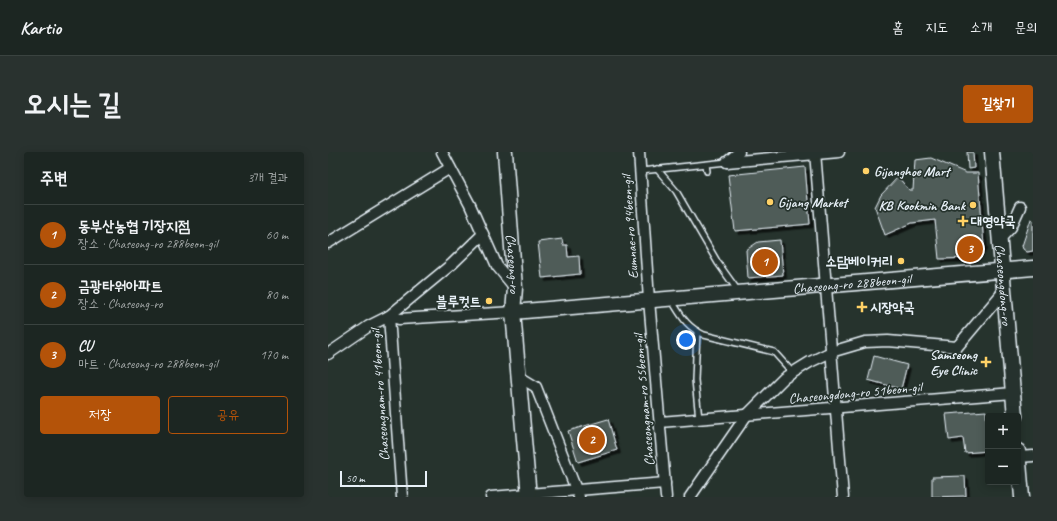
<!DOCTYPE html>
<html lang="ko">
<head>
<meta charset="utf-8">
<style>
  body { margin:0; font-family:Caveat,"Poor Story",sans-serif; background:#29322f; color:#f1f3f6 }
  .controls { position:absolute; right:12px; bottom:12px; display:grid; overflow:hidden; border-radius:4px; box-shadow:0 2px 10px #0003 }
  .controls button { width:36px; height:36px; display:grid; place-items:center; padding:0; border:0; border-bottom:1px solid #3a4340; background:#1c2622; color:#f1f3f6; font:20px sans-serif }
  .scale { position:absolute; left:12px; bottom:10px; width:87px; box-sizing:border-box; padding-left:4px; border:2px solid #e8f1f8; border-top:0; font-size:11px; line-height:14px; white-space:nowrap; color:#e8f1f8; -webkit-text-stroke:3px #26332d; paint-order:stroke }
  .you { position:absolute; left:358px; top:188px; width:14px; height:14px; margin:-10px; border:3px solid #fff; border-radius:50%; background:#1a73e8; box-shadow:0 0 0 6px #1a73e833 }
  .badge { display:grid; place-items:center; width:26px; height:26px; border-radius:50%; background:#b45309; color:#fff; font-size:13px; font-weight:700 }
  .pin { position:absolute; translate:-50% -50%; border:2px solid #fff; box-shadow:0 1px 4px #0006 }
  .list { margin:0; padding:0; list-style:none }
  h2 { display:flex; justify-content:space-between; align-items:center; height:52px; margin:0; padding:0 16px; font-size:17px }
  h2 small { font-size:13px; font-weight:400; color:#a0a5a5 }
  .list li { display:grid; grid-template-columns:26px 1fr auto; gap:12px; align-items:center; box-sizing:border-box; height:60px; padding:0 16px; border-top:1px solid #3a4340 }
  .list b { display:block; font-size:15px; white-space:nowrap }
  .list p { margin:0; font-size:13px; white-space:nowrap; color:#a0a5a5 }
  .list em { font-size:13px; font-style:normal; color:#a0a5a5 }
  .actions { display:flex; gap:8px; padding:12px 16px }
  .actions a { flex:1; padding:9px 0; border:1px solid #b45309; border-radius:4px; text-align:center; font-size:14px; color:#b45309 }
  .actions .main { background:#b45309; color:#fff }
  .map { position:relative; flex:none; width:705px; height:345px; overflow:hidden; border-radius:4px }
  header { display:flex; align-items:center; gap:24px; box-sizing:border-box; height:56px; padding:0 20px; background:#1c2622; border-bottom:1px solid #3a4340 }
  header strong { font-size:19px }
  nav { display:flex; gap:22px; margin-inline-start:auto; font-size:14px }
  .intro { display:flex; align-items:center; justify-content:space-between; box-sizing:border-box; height:96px; padding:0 24px }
  h1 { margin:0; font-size:28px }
  .button { padding:10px 18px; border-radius:4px; background:#b45309; color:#fff; font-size:14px; font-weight:700 }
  main { display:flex; gap:24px; padding:0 24px }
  aside { flex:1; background:#1c2622; border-radius:4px; box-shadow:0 2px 10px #0003 }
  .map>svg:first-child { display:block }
  .building { fill:#505c59; stroke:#e8f1f8; filter:url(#shadow) }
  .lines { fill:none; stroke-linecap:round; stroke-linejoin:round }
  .lane-casing { stroke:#e8f1f8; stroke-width:8 }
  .street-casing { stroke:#e8f1f8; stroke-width:13 }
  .secondary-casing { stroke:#e8f1f8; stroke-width:17 }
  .lane { stroke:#26332d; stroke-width:5 }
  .street { stroke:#26332d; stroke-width:10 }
  .secondary { stroke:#26332d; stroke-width:14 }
  .poi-dot { fill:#ffd166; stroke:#26332d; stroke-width:1.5 }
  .labels { text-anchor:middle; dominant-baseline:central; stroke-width:3.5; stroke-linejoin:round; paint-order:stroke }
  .poi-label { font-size:14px; font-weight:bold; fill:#e8f1f8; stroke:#26332d; text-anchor:start }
  .street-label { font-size:14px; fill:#e8f1f8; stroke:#26332d }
</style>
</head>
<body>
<header>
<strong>Kartio</strong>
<nav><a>홈</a><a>지도</a><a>소개</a><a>문의</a></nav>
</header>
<div class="intro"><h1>오시는 길</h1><a class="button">길찾기</a></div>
<main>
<aside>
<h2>주변<small>3개 결과</small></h2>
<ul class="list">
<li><span class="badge">1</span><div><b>동부산농협 기장지점</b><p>장소 · Chaseong-ro 288beon-gil</p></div><em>60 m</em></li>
<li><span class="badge">2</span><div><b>금광타워아파트</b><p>장소 · Chaseong-ro</p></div><em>80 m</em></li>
<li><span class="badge">3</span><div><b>CU</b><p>마트 · Chaseong-ro 288beon-gil</p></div><em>170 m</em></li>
</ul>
<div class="actions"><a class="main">저장</a><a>공유</a></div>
</aside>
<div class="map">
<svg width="705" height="345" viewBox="0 0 705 345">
  <defs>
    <filter id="shadow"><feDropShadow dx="3.5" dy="3.5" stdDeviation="0" flood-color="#0009"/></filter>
  </defs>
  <rect width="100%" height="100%" fill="#26332d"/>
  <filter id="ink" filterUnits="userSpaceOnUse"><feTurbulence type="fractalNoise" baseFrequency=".025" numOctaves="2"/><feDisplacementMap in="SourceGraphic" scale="8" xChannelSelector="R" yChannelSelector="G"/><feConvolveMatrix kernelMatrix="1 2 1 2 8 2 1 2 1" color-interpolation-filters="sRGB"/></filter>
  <g filter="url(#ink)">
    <g class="building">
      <path d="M639 0H645L646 16 640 17Z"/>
      <path d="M603 6 638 21H650L656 94 645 106 611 107 607 68 584 71 557 83 547 55 553 43 570 25 581 38H585L587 8Z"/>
      <path d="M477 15 482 72 407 79 400 23Z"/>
      <path d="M703 67 705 68V99L699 100 695 97 694 94Z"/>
      <path d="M234 87 235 93H239L240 105 251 104 252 122 214 126 210 90Z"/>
      <path d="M452 88 455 123 420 126 418 98 430 90Z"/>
      <path d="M546 204 579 213 573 237 540 228Z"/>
      <path d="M658 259 660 299 637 301 635 286 621 288 618 262Z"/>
      <path d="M280 267 289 298 250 310 240 279Z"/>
      <path d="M637 324 638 344 604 345V325Z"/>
    </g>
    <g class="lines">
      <g class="lane-casing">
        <g id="lane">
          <path d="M378 13 379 19"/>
          <path d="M329 17 348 39 390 111 410 139"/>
          <path d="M313 19 399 10"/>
          <path d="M344 149C354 165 358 174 376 183L446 200 464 220"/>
          <path d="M369 179 367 228 371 267"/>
        </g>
      </g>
      <g class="street-casing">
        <g id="street">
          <path d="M114 0 142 53 169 114 187 136"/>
          <path d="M311 0 321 148 338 345"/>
          <path d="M487 0 515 345"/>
          <path d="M399 10 511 0"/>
          <path d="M399 10 411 0"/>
          <path d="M672 87 683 75 692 55"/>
          <path d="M0 91 122 16"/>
          <path d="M0 202 41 174 61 164 124 112 155 82"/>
          <path d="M190 224 208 235 251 345"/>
          <path d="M332 270 685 241"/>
          <path d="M691 305 705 304"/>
          <path d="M74 345 61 164 71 167 185 160"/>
          <path d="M163 345 337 331"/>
          <path d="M362 345 418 264 456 226 482 210 503 200 537 190 560 189 629 195 676 139"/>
        </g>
      </g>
      <g class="secondary-casing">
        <g id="secondary">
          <path id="s1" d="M177 0 187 136 185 160 201 345"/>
          <path id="s2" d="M664 0 687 264"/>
          <path id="s3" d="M185 160 705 116"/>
          <path d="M690 299 694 345"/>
        </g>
      </g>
      <use href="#lane" class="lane"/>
      <use href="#street" class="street"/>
      <use href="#secondary" class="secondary"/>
    </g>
  </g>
  <g class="poi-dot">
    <circle cx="538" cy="19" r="4"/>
    <circle cx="442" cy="50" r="4"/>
    <circle cx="645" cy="53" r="4"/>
    <path d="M633 63h4v4h4v4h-4v4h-4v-4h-4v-4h4z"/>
    <circle cx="573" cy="109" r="4"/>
    <circle cx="161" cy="149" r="4"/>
    <path d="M532 149h4v4h4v4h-4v4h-4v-4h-4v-4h4z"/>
    <path d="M656 204h4v4h4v4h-4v4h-4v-4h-4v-4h4z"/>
  </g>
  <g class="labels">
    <g class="poi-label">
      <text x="546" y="19">Gijanghoe Mart</text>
      <text x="450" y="50">Gijang Market</text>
      <text x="637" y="53" text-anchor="end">KB Kookmin Bank</text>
      <text x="643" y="69">대영약국</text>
      <text x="565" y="109" text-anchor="end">소담베이커리</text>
      <text x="153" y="149" text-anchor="end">블루컷트</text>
      <text x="542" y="155">시장약국</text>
      <text x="649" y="202" text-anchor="end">Samseong<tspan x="649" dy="16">Eye Clinic</tspan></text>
    </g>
    <g class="street-label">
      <text transform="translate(302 75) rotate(-94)">Eumnae-ro 94beon-gil</text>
      <text stroke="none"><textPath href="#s1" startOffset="112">Chaseong-ro</textPath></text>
      <text stroke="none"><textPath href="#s3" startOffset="340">Chaseong-ro 288beon-gil</textPath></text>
      <text stroke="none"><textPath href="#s2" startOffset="133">Chaseongdong-ro</textPath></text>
      <text transform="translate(527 241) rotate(-5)">Chaseongdong-ro 51beon-gil</text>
      <text transform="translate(52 243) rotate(-94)">Chaseongnam-ro 41beon-gil</text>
      <text transform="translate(316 248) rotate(-95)">Chaseongnam-ro 55beon-gil</text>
    </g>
  </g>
</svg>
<div class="controls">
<button>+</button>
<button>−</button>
</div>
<div class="scale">50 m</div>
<div class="you"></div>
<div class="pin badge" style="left:437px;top:110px">1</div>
<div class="pin badge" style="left:264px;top:288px">2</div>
<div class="pin badge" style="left:642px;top:97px">3</div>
</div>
</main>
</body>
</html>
